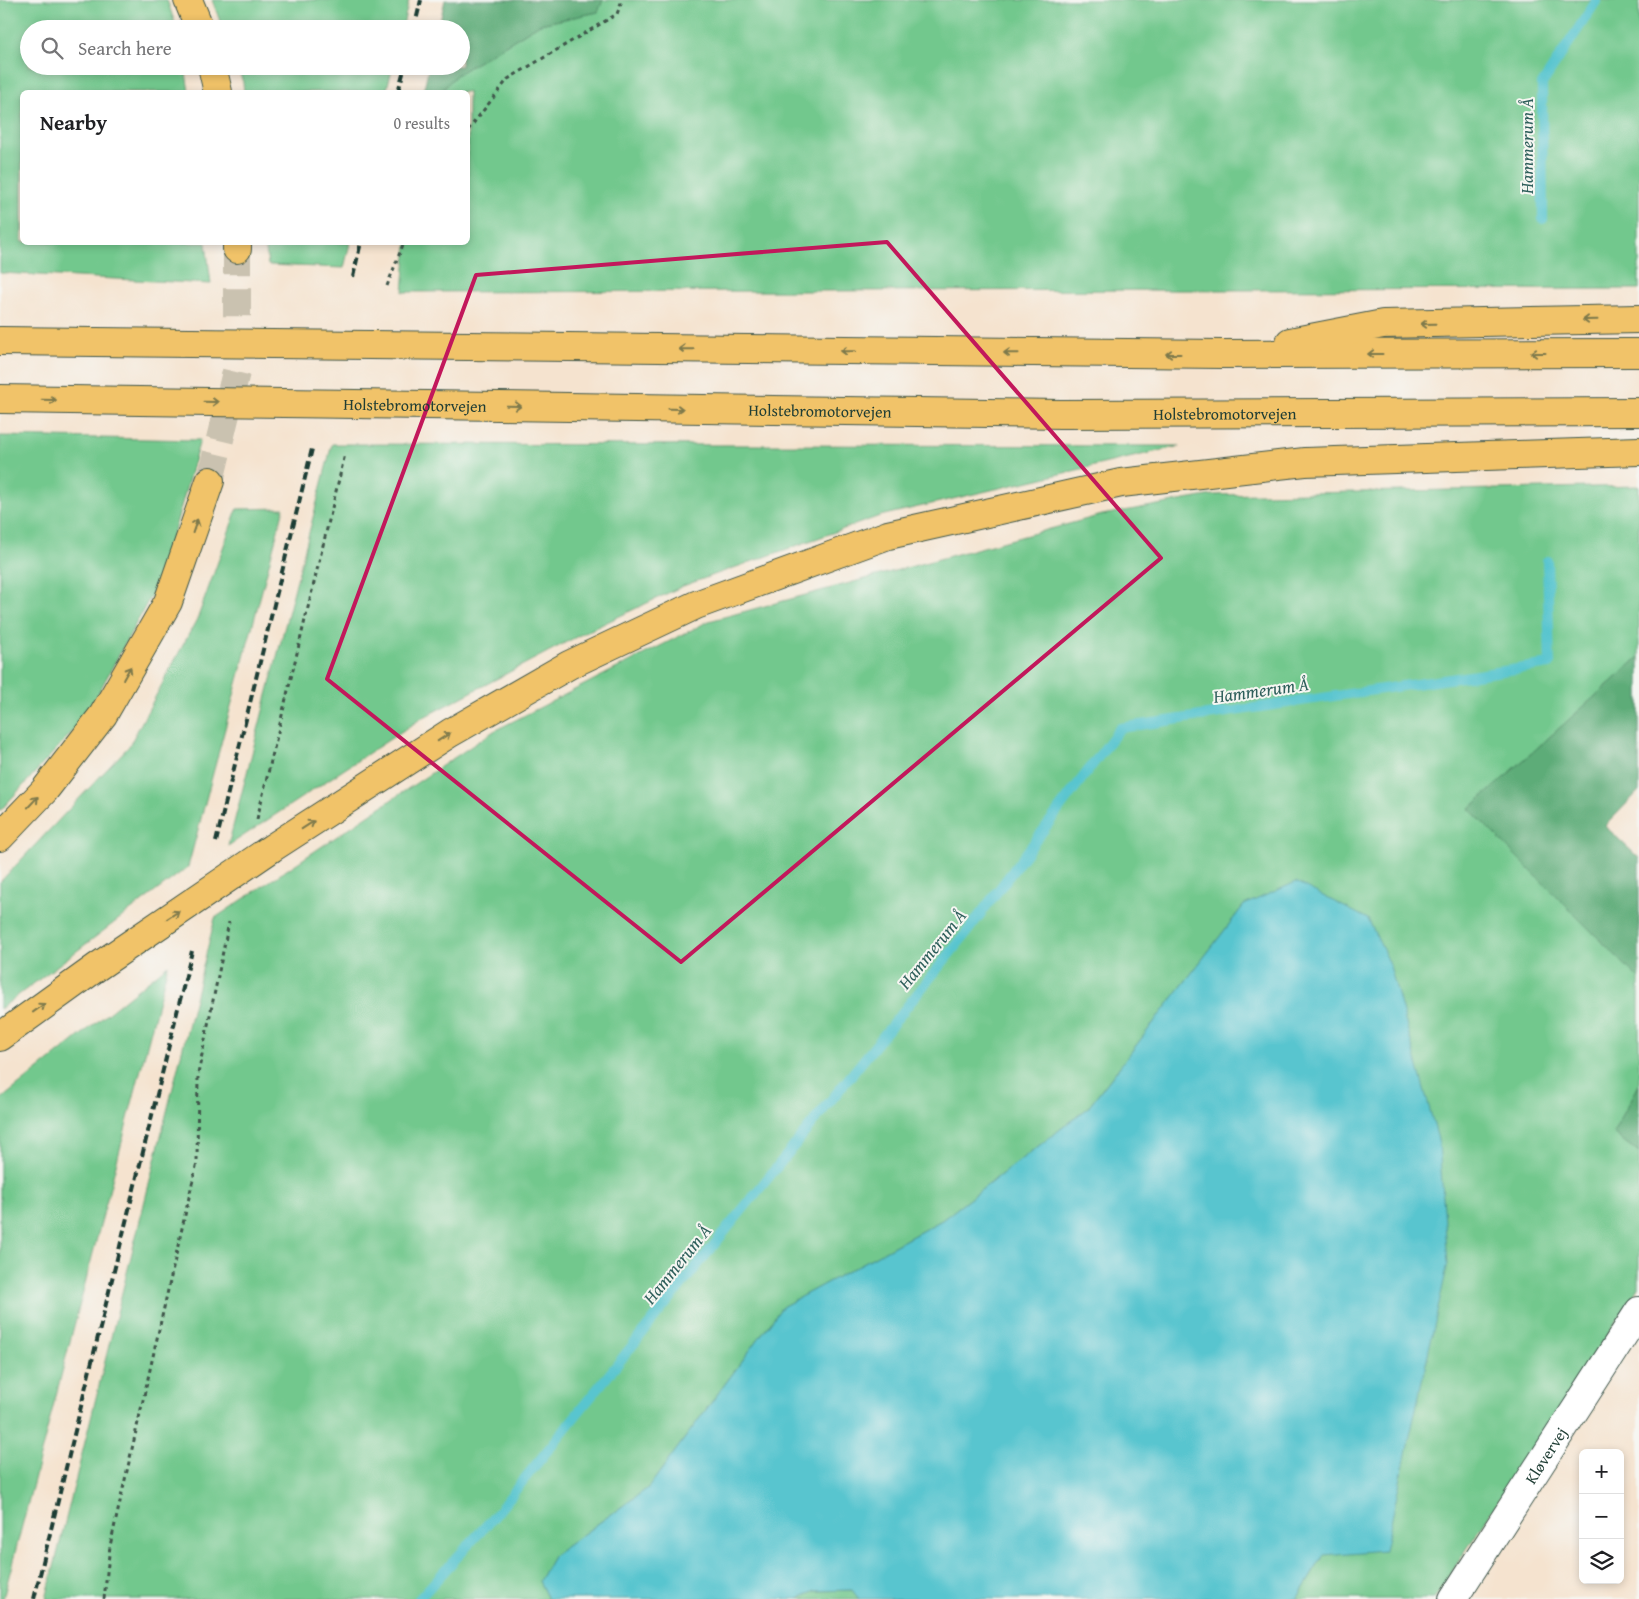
<!DOCTYPE html>
<html lang="en">
<head>
<meta charset="utf-8">
<style>
  body { margin:0; font-family:"Gentium Book Plus",serif; background:#f6f6f6; color:#202124 }
  .controls { position:absolute; right:15px; bottom:15px; display:grid; overflow:hidden; border-radius:8px; box-shadow:0 2px 8px #0003 }
  .controls button { width:45px; height:45px; display:grid; place-items:center; padding:0; border:0; border-bottom:1px solid #e0e0e0; background:#fff; color:#202124; font:25px sans-serif }
  .list { margin:0; padding:0; list-style:none }
  h2 { display:flex; justify-content:space-between; align-items:center; height:65px; margin:0; padding:0 20px; font-size:21px }
  h2 small { font-size:16px; font-weight:400; color:#757577 }
  .icon { flex:none; width:28px; height:28px; fill:none; stroke:currentColor; stroke-width:2; stroke-linecap:round; stroke-linejoin:round }
  .map { position:relative; flex:none; width:1639px; height:1599px; overflow:hidden }
  .search { position:absolute; background:#fff; box-shadow:0 2px 8px #0003; left:20px; top:20px; width:450px; height:55px; display:flex; align-items:center; gap:12px; box-sizing:border-box; padding:0 18px; border-radius:28px; color:#757577; font-size:19px }
  .panel { position:absolute; background:#fff; box-shadow:0 2px 8px #0003; left:20px; top:90px; width:450px; height:155px; border-radius:8px }
  .map>svg:first-child { display:block }
  .green { fill:#72c88d; stroke:#488260 }
  .forest { fill:#5dac78; stroke:#3e7456 }
  .water { fill:#59c5cf; stroke:#3c8182 }
  .lines { fill:none; stroke-linecap:round; stroke-linejoin:round }
  .stream { stroke:#59c5cf; stroke-width:10 }
  .highway-tunnel { stroke:#cac2b0; stroke-width:28; stroke-dasharray:28 14; stroke-linecap:butt }
  .minor-casing { stroke:#3f564b; stroke-width:30 }
  .highway-casing { stroke:#3f564b; stroke-width:30 }
  .path { stroke:#3f564b; stroke-width:3; stroke-dasharray:4 4; stroke-linecap:butt }
  .minor { stroke:#fff; stroke-width:28 }
  .highway { stroke:#f1c369; stroke-width:28 }
  .rail { stroke:#1f3d34; stroke-width:4; stroke-dasharray:8 4; stroke-linecap:butt }
  .oneway { stroke:#7d794c }
  .marked { fill:none; stroke:#c2185b; stroke-width:4; stroke-linejoin:round }
  .labels { text-anchor:middle; dominant-baseline:central; stroke-width:4; stroke-linejoin:round; paint-order:stroke }
  .street-label { font-size:16px; fill:#1f3d34; stroke:#f6f6f2 }
  .water-label { font-size:18px; font-style:italic; fill:#2e5f5b; stroke:#f6f6f2 }
</style>
</head>
<body>
<div class="map">
<svg width="1639" height="1599" viewBox="0 0 1639 1599">
  <rect width="100%" height="100%" fill="#f6f6f2"/>
  <filter id="ink" filterUnits="userSpaceOnUse"><feTurbulence type="fractalNoise" baseFrequency=".02" numOctaves="2"/><feDisplacementMap in="SourceGraphic" scale="10" xChannelSelector="R" yChannelSelector="G"/><feConvolveMatrix kernelMatrix="1 2 1 2 8 2 1 2 1" color-interpolation-filters="sRGB"/></filter>
  <filter id="wash" filterUnits="userSpaceOnUse"><feTurbulence type="fractalNoise" baseFrequency=".0096" numOctaves="4" result="noise"/><feDisplacementMap in="SourceGraphic" scale="20" xChannelSelector="R" yChannelSelector="G"/><feGaussianBlur stdDeviation="1.12" result="paint"/><feColorMatrix in="noise" values="0 0 0 0 0 0 0 0 0 0 0 0 0 0 0 0 0 1.4 0 .05"/><feComposite in="paint" operator="in"/></filter>
  <g filter="url(#wash)">
    <rect width="100%" height="100%" fill="#f5e3cf"/>
    <g class="green">
      <path d="M0 0H167L177 29H29V66H185L189 92H22V242L206 243 211 284 0 273Z"/>
      <path d="M212 0H409L402 29H223Z"/>
      <path d="M603 0H1639V289L403 292 407 243 468 242V92H441L456 75 540 24 598 12Z"/>
      <path d="M237 66H393L386 92H244L243 82Z"/>
      <path d="M265 243V242L350 243 344 268 268 265Z"/>
      <path d="M0 436 200 440 161 577 85 718 0 811Z"/>
      <path d="M332 444 1180 446 880 516 683 586 582 634 422 718 228 846Z"/>
      <path d="M1639 486V657L1469 809 1639 979V1085L1614 1133 1639 1153V1287L1434 1599H1297L1324 1555 1244 905 1088 1108 942 1220 782 1307 648 1488 554 1555 539 1581 548 1599H46L215 918 494 731 709 621 1102 515 1213 495Z"/>
      <path d="M284 508 188 867 0 1009V882L129 746 198 617 237 509Z"/>
      <path d="M168 965 3 1599H0V1100Z"/>
      <path d="M853 1590 859 1599H798L815 1591Z"/>
    </g>
    <g class="forest">
      <path d="M445 0H603L598 12 540 24 456 75 441 92H423L429 66H461V29H438Z"/>
      <path d="M1639 657V791L1605 826 1639 858V979L1469 809Z"/>
      <path d="M1639 1085V1153L1613 1133Z"/>
    </g>
    <path class="water" d="M1296 882 1368 919 1389 962 1439 1143 1448 1263 1385 1550 1324 1555 1297 1599H859L852 1590 815 1591 798 1599H548L539 1581 554 1555 648 1488 782 1307 942 1220 1088 1108 1244 905Z"/>
    <g class="lines">
      <g class="stream">
        <path d="M1543 219 1542 84 1597 0"/>
        <path d="M419 1599 492 1519 964 936 1120 728 1550 664 1547 561"/>
      </g>
    </g>
  </g>
  <g filter="url(#ink)">
    <g class="lines">
      <path class="highway-tunnel" d="M210 481 237 368V249"/>
      <g class="minor-casing">
        <g id="minor">
          <path id="s1" d="M1453 1599 1639 1311"/>
        </g>
      </g>
      <g class="highway-casing">
        <g id="highway">
          <path d="M188 0 200 29"/>
          <path d="M212 66 218 92"/>
          <path d="M237 242V249"/>
          <path d="M0 341 1222 354 1639 353"/>
          <path d="M1290 342 1383 324 1639 319"/>
          <path id="s2" d="M0 399 1061 414 1639 412"/>
          <path d="M0 837 44 791 103 715 168 602 210 481"/>
          <path d="M0 1037 97 967 272 848 450 733 569 665 696 605 888 535 1121 483 1305 462 1639 451"/>
        </g>
      </g>
      <g class="path">
        <path d="M468 130 508 79 617 14 622 0"/>
        <path d="M387 286 404 242"/>
        <path d="M257 819 345 454"/>
        <path d="M104 1599 110 1546 197 1162 198 1074 229 922"/>
      </g>
      <use href="#minor" class="minor"/>
      <use href="#highway" class="highway"/>
      <g class="rail">
        <path d="M414 29 421 0"/>
        <path d="M398 92 405 66"/>
        <path d="M353 277 361 242"/>
        <path d="M216 842 312 449"/>
        <path d="M34 1599 192 951"/>
      </g>
    </g>
    <defs><path id="oneway-shaft" d="M-6 0H5M1.5-3L5.5 0L1.5 3" fill="none" stroke-width="1.6" stroke-linecap="round" stroke-linejoin="round" transform="scale(1.25)"/></defs>
    <g class="oneway">
      <use href="#oneway-shaft" transform="translate(1590 320) rotate(179)"/>
      <use href="#oneway-shaft" transform="translate(1428 324) rotate(179)"/>
      <use href="#oneway-shaft" transform="translate(686 349) rotate(-179)"/>
      <use href="#oneway-shaft" transform="translate(848 351) rotate(-179)"/>
      <use href="#oneway-shaft" transform="translate(1011 353) rotate(-179)"/>
      <use href="#oneway-shaft" transform="translate(1538 353) rotate(180)"/>
      <use href="#oneway-shaft" transform="translate(1173 354) rotate(-180)"/>
      <use href="#oneway-shaft" transform="translate(1375 354) rotate(180)"/>
      <use href="#oneway-shaft" transform="translate(49 400) rotate(1)"/>
      <use href="#oneway-shaft" transform="translate(211 402) rotate(1)"/>
      <use href="#oneway-shaft" transform="translate(514 406) rotate(1)"/>
      <use href="#oneway-shaft" transform="translate(676 409) rotate(1)"/>
      <use href="#oneway-shaft" transform="translate(195 526) rotate(-71)"/>
      <use href="#oneway-shaft" transform="translate(127 673) rotate(-60)"/>
      <use href="#oneway-shaft" transform="translate(444 737) rotate(-33)"/>
      <use href="#oneway-shaft" transform="translate(33 802) rotate(-47)"/>
      <use href="#oneway-shaft" transform="translate(308 825) rotate(-33)"/>
      <use href="#oneway-shaft" transform="translate(173 915) rotate(-34)"/>
      <use href="#oneway-shaft" transform="translate(39 1008) rotate(-36)"/>
    </g>
  </g>
  <path class="marked" d="M887 242 1161 558 681 962 327 679 476 275Z"/>
  <g class="labels">
    <g class="street-label">
      <text stroke="none"><textPath href="#s2" startOffset="415">Holstebromotorvejen</textPath></text>
      <text stroke="none"><textPath href="#s2" startOffset="820">Holstebromotorvejen</textPath></text>
      <text stroke="none"><textPath href="#s2" startOffset="1225">Holstebromotorvejen</textPath></text>
      <text stroke="none"><textPath href="#s1" startOffset="171">Kløvervej</textPath></text>
    </g>
    <g class="water-label">
      <text transform="translate(1526 146) rotate(-90)">Hammerum Å</text>
      <text transform="translate(1261 690) rotate(-8)">Hammerum Å</text>
      <text transform="translate(932 949) rotate(-51)">Hammerum Å</text>
      <text transform="translate(677 1264) rotate(-51)">Hammerum Å</text>
    </g>
  </g>
</svg>
<div class="controls">
<button>+</button>
<button>−</button>
<button><svg class="icon" aria-label="layers" viewBox="0 0 24 24"><path d="M12 4l9 5-9 5-9-5zM3 14l9 5 9-5"/></svg></button>
</div>
<div class="search"><svg class="icon" aria-label="search" viewBox="0 0 24 24"><circle cx="10" cy="10" r="6"/><path d="M15 15l6 6"/></svg>Search here</div>
<section class="panel">
<h2>Nearby<small>0 results</small></h2>
<ul class="list">
</ul>
</section>
</div>
</body>
</html>
